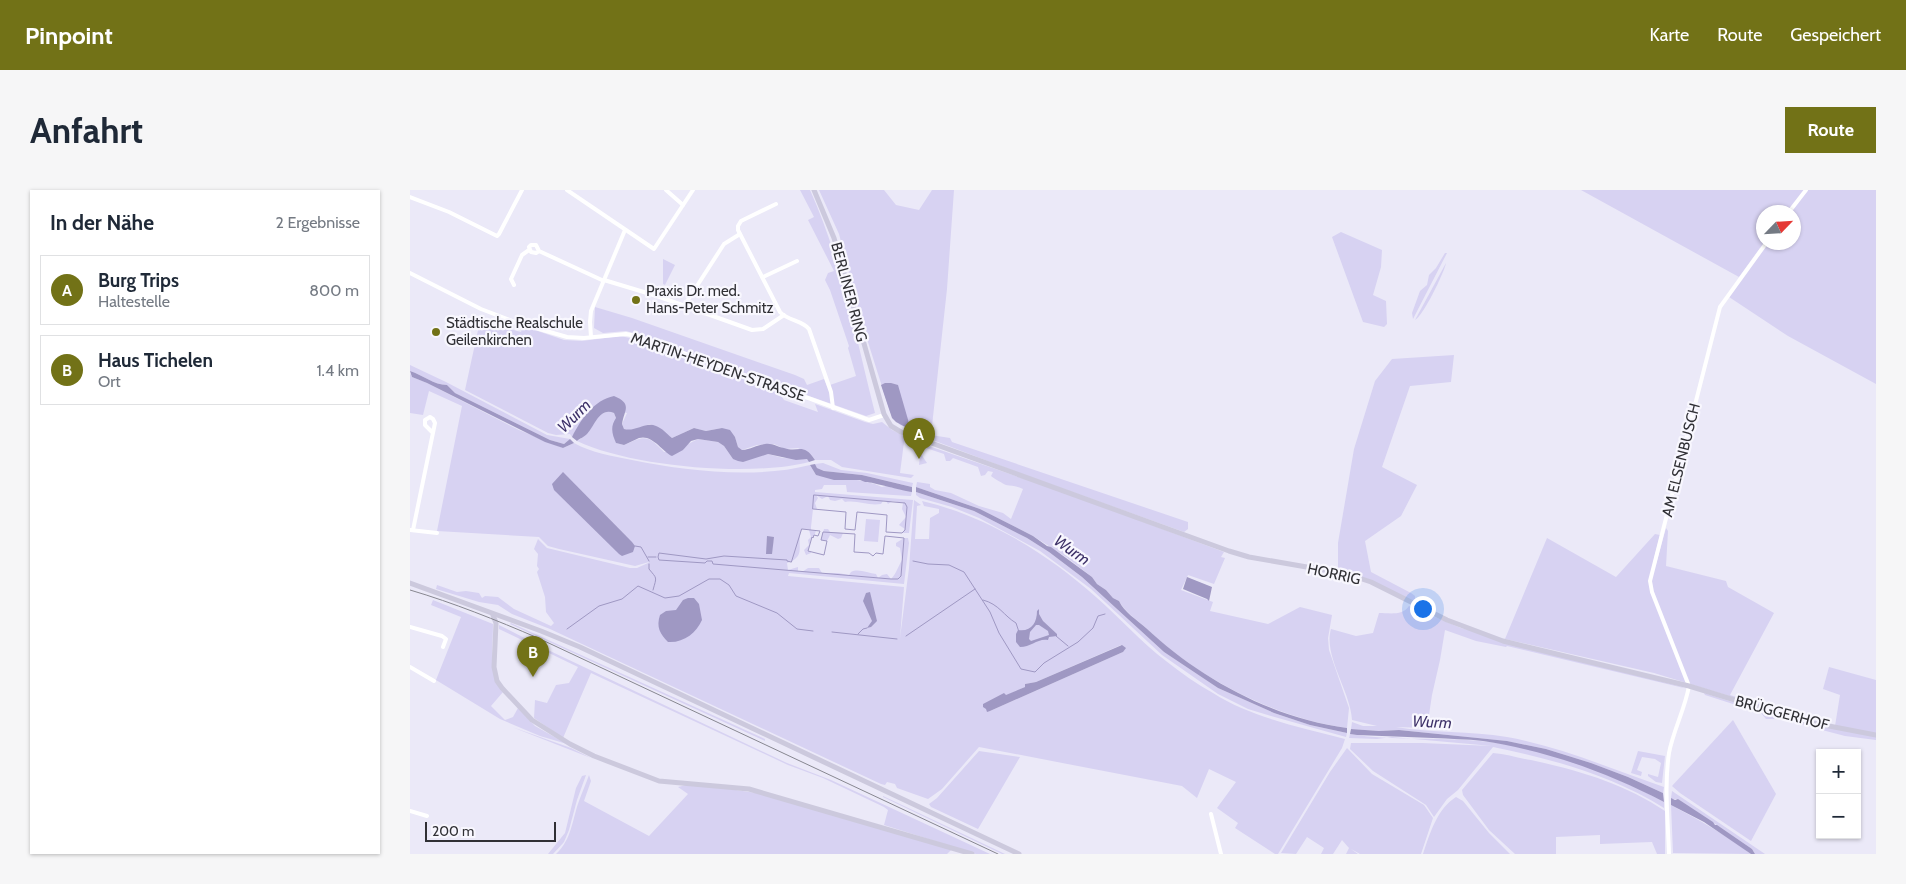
<!DOCTYPE html>
<html lang="de">
<head>
<meta charset="utf-8">
<style>
  body { margin:0; font-family:Cabin,sans-serif; background:#f6f6f7; color:#1f2937 }
  .controls { position:absolute; right:15px; bottom:15px; display:grid; overflow:hidden; border-radius:0px; box-shadow:0 1px 4px #0004 }
  .controls button { width:45px; height:45px; display:grid; place-items:center; padding:0; border:0; border-bottom:1px solid #e0e1e3; background:#fff; color:#1f2937; font:25px sans-serif }
  .compass { position:absolute; left:1346px; top:15px; width:45px; height:45px; border-radius:50%; background:#fff; box-shadow:0 1px 4px #0004; rotate:65deg }
  .scale { position:absolute; left:15px; bottom:12px; width:131px; box-sizing:border-box; padding-left:5px; border:2px solid #303035; border-top:0; font-size:14px; line-height:18px; white-space:nowrap; color:#303035; -webkit-text-stroke:4px #f8f7fe; paint-order:stroke }
  .you { position:absolute; left:1012px; top:418px; width:18px; height:18px; margin:-12px; border:4px solid #fff; border-radius:50%; background:#1a73e8; box-shadow:0 0 0 8px #1a73e833 }
  .badge { display:grid; place-items:center; width:32px; height:32px; border-radius:50%; background:#727217; color:#fff; font-size:16px; font-weight:700 }
  .pin { position:absolute; translate:-50% -41px; filter:drop-shadow(0 1px 2px #0008) }
  .pin::after { content:''; position:absolute; top:26px; width:18px; height:15px; background:inherit; clip-path:polygon(0 0,100% 0,50% 100%) }
  .list { margin:0; padding:0; list-style:none }
  h2 { display:flex; justify-content:space-between; align-items:center; height:65px; margin:0; padding:0 20px; font-size:21px }
  h2 small { font-size:16px; font-weight:400; color:#747a83 }
  .list li { display:grid; grid-template-columns:32px 1fr auto; gap:15px; align-items:center; box-sizing:border-box; height:70px; margin:0 10px 10px; padding:0 10px; border:1px solid #e0e1e3; border-radius:0px }
  .list b { display:block; font-size:19px; white-space:nowrap }
  .list p { margin:0; font-size:16px; white-space:nowrap; color:#747a83 }
  .list em { font-size:16px; font-style:normal; color:#747a83 }
  .map { position:relative; flex:none; width:1466px; height:664px; overflow:hidden; border-radius:0px }
  header { display:flex; align-items:center; gap:30px; box-sizing:border-box; height:70px; padding:0 25px; background:#727217; color:#fff }
  header strong { font-size:24px }
  nav { display:flex; gap:28px; margin-inline-start:auto; font-size:18px }
  .intro { display:flex; align-items:center; justify-content:space-between; box-sizing:border-box; height:120px; padding:0 30px }
  h1 { margin:0; font-size:35px }
  .button { padding:12px 22px; border-radius:0px; background:#727217; color:#fff; font-size:18px; font-weight:700 }
  main { display:flex; gap:30px; padding:0 30px }
  aside { flex:1; background:#fff; border-radius:0px; box-shadow:0 1px 4px #0004 }
  .map>svg:first-child { display:block }
  .green { fill:#d7d2f2; fill-rule:evenodd }
  .water { fill:#9f98c3; fill-rule:evenodd }
  .lines { fill:none; stroke-linecap:round; stroke-linejoin:round }
  .stream { stroke:#9f98c3; stroke-width:1 }
  .street { stroke:#fff; stroke-width:4 }
  .secondary { stroke:#ccc9dd; stroke-width:5 }
  .rail { stroke:#878790; stroke-width:1 }
  .poi-dot { fill:#727217; stroke:#f8f7fe; stroke-width:2 }
  .labels { text-anchor:middle; dominant-baseline:central; stroke-width:4.5; stroke-linejoin:round; paint-order:stroke }
  .poi-label { font-size:15px; fill:#303035; stroke:#f8f7fe; text-anchor:start }
  .street-label { font-size:15px; fill:#303035; stroke:#f8f7fe }
  .water-label { font-size:16px; font-style:italic; fill:#3e3269; stroke:#f8f7fe }
</style>
</head>
<body>
<header>
<strong>Pinpoint</strong>
<nav><a>Karte</a><a>Route</a><a>Gespeichert</a></nav>
</header>
<div class="intro"><h1>Anfahrt</h1><a class="button">Route</a></div>
<main>
<aside>
<h2>In der Nähe<small>2 Ergebnisse</small></h2>
<ul class="list">
<li><span class="badge">A</span><div><b>Burg Trips</b><p>Haltestelle</p></div><em>800 m</em></li>
<li><span class="badge">B</span><div><b>Haus Tichelen</b><p>Ort</p></div><em>1.4 km</em></li>
</ul>
</aside>
<div class="map">
<svg width="1466" height="664" viewBox="0 0 1466 664">
  <rect width="100%" height="100%" fill="#ebe9f8"/>
  <g class="green">
    <path d="M390 0H400C432 71 446 148 465 223L456 226 302 172 238 147 216 141 193 143 184 138 185 117 222 128 385 185 394 189 397 195 414 189 417 196 446 186 438 158 439 156 420 100 415 90 418 83 424 81 398 30 404 27Z"/>
    <path d="M409 0H474L486 15 509 20 522 0H544L537 99 521 245 540 248 542 252 778 332V339L774 342 612 284 520 249V246L490 235 480 222 452 133 429 44Z"/>
    <path d="M1171 0H1466V194L1378 146 1319 107 1353 59 1350 58 1329 87ZM1354 22H1384V52H1354Z"/>
    <path d="M931 42 972 60 971 77 963 105 976 111 977 134 974 137 953 132 922 47Z"/>
    <path d="M1035 63H1037L1003 129 1002 123 1010 101 1017 95 1019 85 1026 78Z"/>
    <path d="M253 69 265 75 255 95 253 94Z"/>
    <path d="M1036 73C1034 83 1013 126 1005 130Z"/>
    <path d="M70 131 111 142 113 136 154 150 172 151 210 146 235 151 377 203 372 207 374 210 408 222 405 214 455 232 463 234 472 232 482 240 507 252V254L494 252 490 283 504 285 501 288 432 277 421 270H405L402 266 388 258 375 259 364 254 347 255 332 260 328 257 325 247 312 238 296 241 284 238 262 248 240 234 221 241 214 239 212 234 217 223 180 218 162 247 160 244 146 245 138 243 55 200Z"/>
    <path d="M1044 165 1041 192 1000 196 972 277 1007 295 991 326 955 351 961 382 1001 403 1005 406V413L928 380V353L944 259 965 191 982 169Z"/>
    <path d="M0 175 36 192 137 245 160 249 154 254 140 250 45 203 37 195C24 195 13 185 0 181Z"/>
    <path d="M0 183 2 187 17 193 109 240 153 258 164 253C182 263 202 266 222 270 275 281 347 289 400 275L406 285C427 289 454 288 472 297L476 296 502 302 501 306H499L437 302 436 295H414L412 299 405 300V302L503 310 499 343H492L495 339 489 335 496 327 492 319 493 313 482 311 478 314 476 311H473L471 314C458 316 448 310 435 312L432 309 425 311 420 310 418 306 412 309 406 305 408 308 405 313 407 319H403L401 337V340L406 341 403 348H401L398 361 401 362V363L396 365 394 360 399 355 398 350 401 347 399 340 392 339C385 354 398 366 377 373L378 380 388 377V381L392 382 398 378H409L412 383H428L439 385 441 382C448 378 458 383 466 384L468 388 472 385 477 384 481 389C486 384 488 377 492 370L490 358 486 356V353L494 348H498L499 353 494 394 379 383 378 386 494 397 490 448 499 378 504 310 511 315 507 316 505 349H519L520 328 529 323V319L514 316 512 311C576 326 637 363 686 407 710 428 731 452 756 471 771 483 787 494 803 503 842 528 891 537 935 549L932 558 868 664H865L825 638 828 633 807 618 826 592 799 579 787 608 772 596 569 557 532 599 518 609 487 598 485 594 477 592 475 595 471 594 140 439 102 424 88 415 69 412 26 399 27 395 47 402 56 401 69 403 72 408 75 406 88 407 104 419 141 436 144 433 136 422 135 407 127 382 129 379 127 376 128 364 124 359 128 349 137 358 220 378H227L238 373 239 372 225 376 149 359 138 356 129 347 27 341 52 216 19 201 13 225 0 223ZM711 455 713 462 580 521 574 516 615 497V494L626 492Z"/>
    <path d="M199 221 204 223 206 228V253L214 255C235 246 237 244 254 262L273 260 276 255 288 249 308 252 314 256 323 269 358 264 373 268 397 269 399 272C342 287 221 277 167 251L173 247 191 224Z"/>
    <path d="M513 254 664 306 814 362 811 367 815 368 804 394 778 385 771 400 803 412 800 421 858 434 890 417 922 425 918 448 919 460 939 518 937 538C867 529 786 487 736 438 727 430 715 422 709 411L703 408 696 400 687 394 682 387 656 367 623 346 570 319 506 297 507 292 520 294V297L525 300 541 303 569 316 593 323 601 329 613 299C607 296 602 296 596 295 592 293 585 289 581 286L583 282 578 281 575 285 571 286 568 277 543 268 540 271H536L534 264 513 257 511 264 517 273 509 275 511 255Z"/>
    <path d="M413 273 431 280 457 283 503 293 502 297 452 285 414 281 407 278 405 274Z"/>
    <path d="M506 302 564 321 617 348 639 362 672 387 754 462 808 498 864 523 900 535 937 543 936 547 861 526 838 519 808 504 752 465 681 399 630 361 569 328 542 317 510 308 506 305Z"/>
    <path d="M456 329 470 330 468 352 454 351Z"/>
    <path d="M1256 338 1258 341 1256 376 1316 391 1318 397 1364 423 1320 505 1381 524 1405 530 1404 532 1244 483 1095 449 1137 348 1206 387 1245 344 1250 345 1243 373 1246 374Z"/>
    <path d="M414 339H418L420 342 433 343 431 348 428 349 420 345 417 351 411 350Z"/>
    <path d="M23 410 83 434C83 459 78 480 93 502L81 516 95 530 103 527 108 518 125 536 157 554 130 546 90 529 26 490 51 427 21 415Z"/>
    <path d="M999 416 1051 438 1272 497 1274 498 1097 456 1096 457 1066 451 1035 440 1030 470 1022 505 1017 538 986 537C1022 543 1060 541 1097 547 1152 557 1201 579 1254 597L1253 603 1218 587 1181 573 1136 559 1097 551 989 540 969 541 941 539 942 532 953 536H967L942 530C941 502 913 466 921 439L946 446 963 443 969 423C979 423 993 426 999 416Z"/>
    <path d="M101 433 355 549V551L100 434Z"/>
    <path d="M89 435 138 460 377 573 421 590 580 664H566L474 635 478 620 474 617 413 588 378 575 181 483 153 548 124 528 125 510 137 513 146 495 159 493 168 477 89 439Z"/>
    <path d="M1419 477 1466 490V544L1425 536 1430 505 1413 499Z"/>
    <path d="M1294 503 1370 527 1466 547V550L1435 546 1370 529H1356L1351 523 1295 505Z"/>
    <path d="M1323 530 1366 604 1341 651 1270 603 1262 596Z"/>
    <path d="M102 537 161 558 181 568Z"/>
    <path d="M940 544C982 551 1027 547 1070 551 1131 556 1200 583 1254 612V618C1201 585 1143 569 1083 557L1048 600 1037 609 1024 627 1016 615 963 581 940 559 941 553H1012L1082 556 982 547 967 549 939 548Z"/>
    <path d="M937 558 962 584 1014 615 1023 628 1011 664H950L941 659 948 664H936L939 658 932 650 923 664H911L914 658 897 647 886 664 871 663 920 582Z"/>
    <path d="M569 561 610 567 568 639 521 617 519 614 527 608Z"/>
    <path d="M1228 561 1255 566 1252 593 1246 592 1238 586V584L1248 587 1251 573 1245 569 1232 567 1227 580 1232 582 1231 586 1221 583Z"/>
    <path d="M1083 563C1096 564 1108 568 1121 570 1168 580 1215 594 1255 621V664H1247L1242 652 1190 654V645L1146 647V664H1105L1079 640 1053 605 1052 600Z"/>
    <path d="M176 585 167 610 159 640 154 652 143 664H138L155 643 166 598 172 586Z"/>
    <path d="M179 585 181 591 174 611 239 646 278 604 268 597 276 595 319 599 353 604 542 659 537 664H146C162 649 162 630 169 611 172 602 176 594 179 585Z"/>
    <path d="M1262 601 1355 664H1345L1342 659 1268 609H1262L1261 608Z"/>
    <path d="M473 606 595 664H592L473 607Z"/>
    <path d="M1046 607 1053 611 1079 643 1100 664H1013C1020 643 1027 619 1046 607Z"/>
    <path d="M1261 615C1289 630 1316 645 1341 664L1263 663Z"/>
  </g>
  <g class="water">
    <path d="M0 181C13 185 24 195 37 195L45 203 140 250 154 254 160 249 164 253 153 258 135 252 17 193 2 187Z"/>
    <path d="M475 193H481L488 195 501 240 486 232 482 228 471 195Z"/>
    <path d="M204 206C223 214 214 220 212 234L214 239C226 242 236 231 246 236 252 238 257 244 262 248L284 238 296 241 312 238 320 240 325 247 328 257 332 260C341 259 347 255 355 254 363 253 367 257 374 258 389 263 393 252 405 270L399 272 397 269 386 270 358 264 333 272 328 271 323 269 314 256 308 252 288 249 281 251 273 260 262 266C252 261 242 244 229 248 224 250 219 253 214 255L206 253C202 244 200 237 206 228L204 223C189 217 185 236 177 244 173 248 170 248 167 251L162 247C171 229 184 210 204 206Z"/>
    <path d="M405 274 407 278 414 281 452 285 502 297V302C492 301 460 291 455 292L450 290H424L406 285 400 275Z"/>
    <path d="M153 282 222 352 225 356 223 362 212 366 209 364 144 300 142 294Z"/>
    <path d="M506 297 570 319 623 346 637 356 641 357 682 387 687 394 696 400 703 408 709 411C714 422 727 430 736 438 789 488 864 529 937 538V543L900 535 864 523 808 498 754 462 672 387 639 362 617 348 564 321 506 302Z"/>
    <path d="M357 346 364 347 362 364H356Z"/>
    <path d="M777 387 802 397 799 411 797 409 773 399Z"/>
    <path d="M460 402 467 431 461 437 457 438 462 431 453 411 456 403Z"/>
    <path d="M278 408H284L289 414 292 430C286 443 274 453 258 452 250 444 246 437 250 425L256 421 266 420 273 410Z"/>
    <path d="M629 419V424L633 431 647 444V446L639 447 638 450C628 448 621 457 610 457L606 452V444L608 440C621 442 627 433 627 421ZM626 435H629L638 441 639 445 621 451 619 449 620 442Z"/>
    <path d="M712 455 716 458 713 462 580 521 577 522 576 519 573 517V514L594 503 596 505 615 497V494L626 492Z"/>
    <path d="M941 539 969 541 989 540 1097 551 1136 559 1181 573 1218 587 1253 603 1254 612C1196 582 1138 561 1073 551 1057 549 1040 549 1023 548 998 547 972 546 947 545L940 544Z"/>
    <path d="M1261 608 1265 610 1268 609 1303 632 1305 635H1307L1342 659 1345 664H1341L1294 632 1261 615Z"/>
  </g>
  <g class="lines">
    <g class="stream">
      <path d="M404 305 495 313 497 317 495 340 492 343 476 342 477 325 447 322 445 340 435 339 436 322 403 319Z"/>
      <path d="M392 339 410 341 408 346 404 345 403 348 402 347 398 361 414 365 417 351 411 350 413 342 445 344 444 362 459 363 463 366 466 363 473 364 475 346 494 348 491 386 488 389H481L303 374 302 371H297L295 373 249 370 248 367 249 363 296 369 314 366 377 370V371L381 372Z"/>
      <path d="M225 356 231 357 239 371"/>
      <path d="M238 367H246"/>
      <path d="M503 371 518 374 539 375 554 382 580 422 589 443 611 479 625 482 634 473 668 452 683 438 688 426 695 424"/>
      <path d="M239 374V379C247 389 247 386 243 400"/>
      <path d="M573 410C589 414 594 426 606 433L609 442"/>
      <path d="M157 439 189 416 212 409 228 396 255 408 269 406 299 389H310L319 395 326 406 367 423 387 439 403 441"/>
      <path d="M422 442 487 449"/>
      <path d="M448 444 453 439 457 438"/>
      <path d="M496 446 565 399"/>
      <path d="M646 446 658 456"/>
    </g>
    <g class="street">
      <path d="M157 0 244 59 283 0"/>
      <path d="M256 0 273 15"/>
      <path d="M0 7 39 22 87 46 89 44 112 0"/>
      <path d="M366 14 331 31 328 36V40L370 122C378 131 392 130 399 139L421 202 423 218"/>
      <path d="M1379 22 1396 0"/>
      <path d="M129 61 126 63 121 62 119 57 121 55H126L129 61 194 91"/>
      <path d="M0 83 71 119 105 132 157 147 174 148 216 144 226 146 459 230 474 225"/>
      <path d="M353 87 387 71"/>
      <path d="M194 90 247 106 342 140 353 139 374 125"/>
      <path d="M104 95 101 89 112 65 119 60"/>
      <path d="M274 116 314 54 330 44"/>
      <path d="M181 147 180 132 181 121 215 40"/>
      <path d="M0 340 27 343"/>
      <path d="M3 340 25 233 23 229 20 227 15 230V235L22 242"/>
      <path d="M0 437 32 446 36 449 33 457"/>
      <path d="M0 477 24 491"/>
      <path d="M0 621 17 626"/>
      <path d="M801 624 811 664"/>
      <path d="M1259 664C1258 631 1254 596 1259 563 1263 541 1275 519 1279 496L1242 402 1240 391 1310 117 1357 52"/>
    </g>
    <g class="secondary">
      <path d="M404 0 424 48 474 224 481 236 491 242 819 361 839 367 937 384 961 392 1037 430 1093 451 1279 496 1393 531 1466 545"/>
      <path d="M0 393 131 441 170 457 609 664"/>
      <path d="M83 425 86 433 84 477 87 491 92 498 122 530 160 554 184 566 249 591 339 599 562 664"/>
    </g>
    <path class="rail" d="M0 400C44 413 86 430 128 448L588 664"/>
  </g>
  <g class="poi-dot">
    <circle cx="226" cy="110" r="5"/>
    <circle cx="26" cy="142" r="5"/>
  </g>
  <g class="labels">
    <g class="poi-label">
      <text x="236" y="101">Praxis Dr. med.<tspan x="236" dy="17">Hans-Peter Schmitz</tspan></text>
      <text x="36" y="133">Städtische Realschule<tspan x="36" dy="17">Geilenkirchen</tspan></text>
    </g>
    <g class="street-label">
      <text transform="translate(439 102) rotate(75)">BERLINER RING</text>
      <text transform="translate(308 177) rotate(19)">MARTIN-HEYDEN-STRASSE</text>
      <text transform="translate(1271 270) rotate(-76)">AM ELSENBUSCH</text>
      <text transform="translate(924 384) rotate(12)">HORRIG</text>
      <text transform="translate(1372 523) rotate(15)">BRÜGGERHOF</text>
    </g>
    <g class="water-label">
      <text transform="translate(164 226) rotate(-45)">Wurm</text>
      <text transform="translate(662 360) rotate(35)">Wurm</text>
      <text transform="translate(1022 532) rotate(3)">Wurm</text>
    </g>
  </g>
</svg>
<div class="controls">
<button>+</button>
<button>−</button>
</div>
<svg class="compass" viewBox="-18 -18 36 36"><path d="M0-13l5 13h-10z" fill="#e53935"/><path d="M0 13l5-13h-10z" fill="#747a83"/></svg>
<div class="scale">200 m</div>
<div class="you"></div>
<div class="pin badge" style="left:509px;top:269px">A</div>
<div class="pin badge" style="left:123px;top:487px">B</div>
</div>
</main>
</body>
</html>
